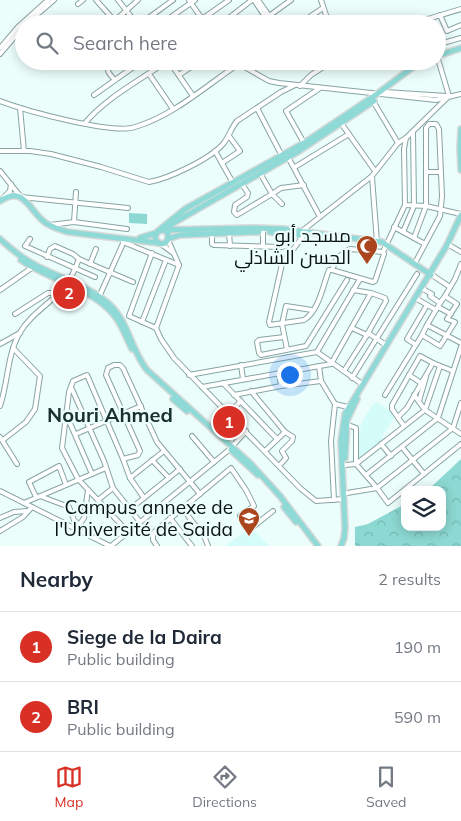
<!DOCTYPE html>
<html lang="en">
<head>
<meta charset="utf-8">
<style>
  body { margin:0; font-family:Mulish,Cairo,sans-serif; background:#f6f6f7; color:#1f2937 }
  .controls { position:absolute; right:15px; bottom:15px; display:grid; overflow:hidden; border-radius:10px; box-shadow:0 2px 12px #0003 }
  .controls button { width:45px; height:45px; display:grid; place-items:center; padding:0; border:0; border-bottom:1px solid #e0e1e3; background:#fff; color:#1f2937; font:25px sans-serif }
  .you { position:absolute; left:289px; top:374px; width:18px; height:18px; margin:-12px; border:4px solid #fff; border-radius:50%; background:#1a73e8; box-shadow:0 0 0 8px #1a73e833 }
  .badge { display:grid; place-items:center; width:32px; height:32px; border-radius:50%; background:#d93025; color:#fff; font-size:16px; font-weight:700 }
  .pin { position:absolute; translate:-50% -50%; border:2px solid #fff; box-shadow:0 1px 5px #0006 }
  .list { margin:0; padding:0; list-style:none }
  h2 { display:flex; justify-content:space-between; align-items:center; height:65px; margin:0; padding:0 20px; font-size:21px }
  h2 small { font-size:16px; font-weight:400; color:#747a83 }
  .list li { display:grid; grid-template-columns:32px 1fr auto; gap:15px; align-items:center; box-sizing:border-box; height:70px; padding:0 20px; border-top:1px solid #e0e1e3 }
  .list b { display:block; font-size:19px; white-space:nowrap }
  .list p { margin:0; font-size:16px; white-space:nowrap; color:#747a83 }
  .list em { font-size:16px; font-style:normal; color:#747a83 }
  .icon { flex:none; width:28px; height:28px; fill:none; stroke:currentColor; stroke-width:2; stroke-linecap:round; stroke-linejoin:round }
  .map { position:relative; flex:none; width:461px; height:546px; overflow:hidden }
  .search { position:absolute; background:#fff; box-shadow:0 2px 12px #0003; left:15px; right:15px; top:15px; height:55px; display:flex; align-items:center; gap:12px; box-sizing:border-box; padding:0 18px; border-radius:28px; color:#747a83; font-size:19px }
  .sheet { height:205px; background:#fff }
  nav { display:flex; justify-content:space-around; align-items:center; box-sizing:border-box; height:70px; border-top:1px solid #e0e1e3; background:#fff; font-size:14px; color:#747a83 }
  nav a { display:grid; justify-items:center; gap:2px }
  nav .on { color:#d93025 }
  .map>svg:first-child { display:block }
  .built { fill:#d4fcf8 }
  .forest { fill:url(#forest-crowns) }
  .pitch { fill:#8cd8d2 }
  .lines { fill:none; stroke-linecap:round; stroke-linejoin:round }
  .minor-casing { stroke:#88a4a2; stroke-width:6 }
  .major-casing { stroke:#d8d9d9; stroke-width:8 }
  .minor { stroke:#fff; stroke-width:4 }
  .major { stroke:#8fdad6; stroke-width:5 }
  .labels { text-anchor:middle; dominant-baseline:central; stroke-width:4.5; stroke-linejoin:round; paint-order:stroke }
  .poi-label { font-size:19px; fill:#091413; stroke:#ecfefc; text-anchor:end }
  .neighbourhood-label { font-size:20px; font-weight:bold; fill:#18312f; stroke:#ecfefc }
</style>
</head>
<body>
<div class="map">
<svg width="461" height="546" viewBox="0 0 461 546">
  <defs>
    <pattern id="forest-crowns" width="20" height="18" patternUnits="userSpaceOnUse" patternTransform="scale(1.25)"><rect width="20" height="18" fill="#8cd8d2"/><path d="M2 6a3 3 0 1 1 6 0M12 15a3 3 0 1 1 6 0" fill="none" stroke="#77b8b3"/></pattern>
  </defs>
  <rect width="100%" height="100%" fill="#ecfefc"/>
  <g class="built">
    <path d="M377 402 391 412 394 418 382 436 384 439 358 459 357 437 361 430 360 425 374 403Z"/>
    <path d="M251 528 269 546H225Z"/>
  </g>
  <path class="forest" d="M461 459V546H355V527L368 524 405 504V527H442V490H428Z"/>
  <path class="pitch" d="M129 213 147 214V224L129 223Z"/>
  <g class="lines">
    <g class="minor-casing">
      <g id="minor">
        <path d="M96 0 113 19 119 17 138 0"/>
        <path d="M118 0 137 24"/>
        <path d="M189 0 202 19"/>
        <path d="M254 0 270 24"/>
        <path d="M258 0 275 24"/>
        <path d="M321 0 326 15"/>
        <path d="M78 4 83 0"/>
        <path d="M440 15 447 31 461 25"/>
        <path d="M269 16 291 0"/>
        <path d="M26 24 54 0"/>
        <path d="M140 24 173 0"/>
        <path d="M161 24 195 0"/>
        <path d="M195 24 229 0"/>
        <path d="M221 24 252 0"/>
        <path d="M256 24 265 17"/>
        <path d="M299 24 323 8"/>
        <path d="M411 24 461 9"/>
        <path d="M437 34 442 45"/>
        <path d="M0 48 18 27 48 0"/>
        <path d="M0 54 24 26"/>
        <path d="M444 54 441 47 443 43 461 38"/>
        <path d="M438 59 449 96"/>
        <path d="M110 61C105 70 109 74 115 80"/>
        <path d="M169 61 193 96"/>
        <path d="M234 61 269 81 279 83 436 100 461 94"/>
        <path d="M149 74 173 109"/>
        <path d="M179 75 200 61"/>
        <path d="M300 86 311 75 333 61"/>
        <path d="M379 94 385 92 447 96"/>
        <path d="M94 95 142 61"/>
        <path d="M0 101C24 110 112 135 135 127 175 115 208 84 243 61"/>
        <path d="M373 101 398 143"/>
        <path d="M20 108 24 151"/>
        <path d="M257 108 282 156"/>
        <path d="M85 123C107 97 139 81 167 61"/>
        <path d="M341 123 375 171"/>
        <path d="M304 143 286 111 320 88"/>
        <path d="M0 151H30L51 154 101 167 149 182C168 179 210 159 223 144 229 137 231 128 237 121L281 92 295 85"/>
        <path d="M215 151 233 183"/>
        <path d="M288 157 320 217"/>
        <path d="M222 163 240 151 229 136"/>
        <path d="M295 167 349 134"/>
        <path d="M0 171 21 197 128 208"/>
        <path d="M426 172H440"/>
        <path d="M372 177 377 242"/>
        <path d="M241 183 248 193 247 197 235 205 234 212 237 215 272 194 260 173"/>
        <path d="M3 198 10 191 11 184"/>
        <path d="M282 204 272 194 281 188 304 185"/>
        <path d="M405 205 426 206 461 214"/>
        <path d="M74 222 76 192"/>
        <path d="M50 225 74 222 127 229"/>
        <path d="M394 227 425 244"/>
        <path d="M302 231 372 176 398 143 406 138"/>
        <path d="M229 232 230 246"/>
        <path d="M403 232 414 206 413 132"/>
        <path d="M212 233V244L214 245 282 247 285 246 287 234"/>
        <path d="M304 235 282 264 269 322 270 325 304 320C319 311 323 285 329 270H332"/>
        <path d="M414 238 426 206V128L429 124H436L439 129 442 196 440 216 415 263"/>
        <path d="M30 239 25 246 95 277"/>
        <path d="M168 240 179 265 156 328 161 339 174 358 300 488 316 501 344 499"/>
        <path d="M123 242 179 265"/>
        <path d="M161 244 173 253"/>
        <path d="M449 245 461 252"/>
        <path d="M263 246V232"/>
        <path d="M383 252 350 249 337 258 332 270 373 282 375 281 384 254 383 252 405 205 404 149 406 138 449 96"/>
        <path d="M152 253 129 316 156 328"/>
        <path d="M47 257 50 249 55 246 73 254 79 259"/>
        <path d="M90 264 96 249"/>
        <path d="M432 275 450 287"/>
        <path d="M423 289 432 294 430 296 440 303 445 296 457 304 447 319 455 322 440 346 422 335 427 325"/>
        <path d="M0 290 33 267"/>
        <path d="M445 296 455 279 461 264"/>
        <path d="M99 297 125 239"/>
        <path d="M417 299 436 310"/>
        <path d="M440 303 427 325 461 343"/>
        <path d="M438 307 451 314"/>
        <path d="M15 314 48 293H59"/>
        <path d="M142 322 166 260"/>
        <path d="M352 328 367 335 368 333 386 345"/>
        <path d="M368 333 386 301 385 298 371 293"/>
        <path d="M284 337 259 340 257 342 259 353 261 355 306 346 347 280"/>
        <path d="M0 344 20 333"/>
        <path d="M416 345 407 339 427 305"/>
        <path d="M287 349 282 324 286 306 312 310"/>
        <path d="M317 352 360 279"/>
        <path d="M241 365 243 379"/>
        <path d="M319 366 321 381 335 404 331 441 334 500"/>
        <path d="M344 371 367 335"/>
        <path d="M189 375 317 352 362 384"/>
        <path d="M409 375 421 383"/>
        <path d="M352 378 417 274"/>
        <path d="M223 383 277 439"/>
        <path d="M281 386 321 381"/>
        <path d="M71 387 104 461 113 488 98 500"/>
        <path d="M202 387 331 364 371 293 353 290"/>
        <path d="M251 391 285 432 293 437 292 441 282 451 286 458 279 466"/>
        <path d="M234 395 281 386 279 373"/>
        <path d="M385 395 422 335"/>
        <path d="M414 395 425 410 440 366"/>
        <path d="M419 401 426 377"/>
        <path d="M335 404 348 407"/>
        <path d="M0 406C8 383 7 356 19 334 31 312 56 301 69 281 73 274 76 266 79 259L133 282"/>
        <path d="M229 413 241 401"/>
        <path d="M66 414 92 474"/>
        <path d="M398 417 407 408 433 363"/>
        <path d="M346 424 356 428V464L377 488 388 503 461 444"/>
        <path d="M404 426 392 409V405L420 356 433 363 453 371"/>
        <path d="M76 434 141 406"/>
        <path d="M192 436 214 462"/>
        <path d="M0 437 17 464"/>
        <path d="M3 440 26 422 35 409 40 376 13 348"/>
        <path d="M381 444 391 456"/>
        <path d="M402 447 424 474"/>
        <path d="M265 451 285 432"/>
        <path d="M123 459 138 455 140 451 106 375 108 368 114 365H120L123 368 157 442 200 494"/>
        <path d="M152 460 169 478"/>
        <path d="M345 465 356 464 425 410 461 434"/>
        <path d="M366 475 438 418 461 347"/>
        <path d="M130 478 144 498"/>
        <path d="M113 488 140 522"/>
        <path d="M0 491 110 546"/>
        <path d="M347 493 377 488 453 428 461 403"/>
        <path d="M40 496 69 507 74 520 79 525V530"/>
        <path d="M36 497 29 482 59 466 66 485"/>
        <path d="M24 503 106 468"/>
        <path d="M182 508 205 538 208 546"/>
        <path d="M129 510 180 469"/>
        <path d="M0 518 14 512 28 511"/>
        <path d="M170 518 192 546"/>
        <path d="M79 525 84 518 88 490"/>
        <path d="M0 531 23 517 32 507"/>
        <path d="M128 532 78 479 62 448 69 392 73 381 87 375 123 459 130 478 164 451"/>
        <path d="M111 546 230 449 246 431"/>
        <path d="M157 546 153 540V533L231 468 246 490 254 506 240 516 250 529 273 511"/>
      </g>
    </g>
    <g class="major-casing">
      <g id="major">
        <path d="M437 56 461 48"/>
        <path d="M420 65 429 61"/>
        <path d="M461 129 460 148 461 170"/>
        <path d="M0 201C23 186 28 207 42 220 49 227 59 229 68 232L159 243"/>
        <path d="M165 230 253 228 283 229 382 242 431 275"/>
        <path d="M158 231 164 230 168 233V239C166 244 162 245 157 242L155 237 158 231 185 209 304 143 377 94 421 61"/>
        <path d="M270 232 299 235"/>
        <path d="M168 233 170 226 175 222 299 151 374 101"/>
        <path d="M140 238 156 233"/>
        <path d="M0 239C11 249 23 259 37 266 60 278 89 286 109 304 128 321 131 350 147 370L250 463 280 496 318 546"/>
        <path d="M168 239 180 235 259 232"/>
        <path d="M21 260C49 280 92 288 114 315 122 325 126 337 132 349"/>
        <path d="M173 399 187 411"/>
        <path d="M231 450 258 475"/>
        <path d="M345 458 347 420 357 399"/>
        <path d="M284 507 296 522"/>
        <path d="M341 546 344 538 345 528 341 441 345 414 447 245 461 215"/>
      </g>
    </g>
    <use href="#minor" class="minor"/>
    <use href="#major" class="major"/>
  </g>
  <defs>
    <g id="mosque-pin" transform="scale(1.125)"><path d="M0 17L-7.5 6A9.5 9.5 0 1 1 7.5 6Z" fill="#ab451e" stroke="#ecfefc"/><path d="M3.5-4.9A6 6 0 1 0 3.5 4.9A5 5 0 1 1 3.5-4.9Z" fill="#fff"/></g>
    <g id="university-pin" transform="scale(1.125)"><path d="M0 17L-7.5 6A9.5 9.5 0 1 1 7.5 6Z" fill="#ab451e" stroke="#ecfefc"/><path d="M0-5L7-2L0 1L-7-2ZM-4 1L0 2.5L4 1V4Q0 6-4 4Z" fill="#fff"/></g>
  </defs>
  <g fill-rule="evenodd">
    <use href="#mosque-pin" x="367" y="246"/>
    <use href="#university-pin" x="249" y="518"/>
  </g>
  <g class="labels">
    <g class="poi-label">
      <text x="351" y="235">مسجد أبو<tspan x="351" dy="22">الحسن الشاذلي</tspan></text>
      <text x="233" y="507">Campus annexe de<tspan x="233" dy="22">l'Université de Saida</tspan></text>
    </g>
    <g class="neighbourhood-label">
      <text x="110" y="414">Nouri Ahmed</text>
    </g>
  </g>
</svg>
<div class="controls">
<button><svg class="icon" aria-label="layers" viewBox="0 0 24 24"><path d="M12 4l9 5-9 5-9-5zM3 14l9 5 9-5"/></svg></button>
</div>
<div class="you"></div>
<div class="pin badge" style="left:229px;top:422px">1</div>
<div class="pin badge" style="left:69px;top:293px">2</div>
<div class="search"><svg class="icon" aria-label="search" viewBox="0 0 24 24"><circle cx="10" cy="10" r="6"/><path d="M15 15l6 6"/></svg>Search here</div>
</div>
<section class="sheet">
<h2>Nearby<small>2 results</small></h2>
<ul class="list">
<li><span class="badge">1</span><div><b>Siege de la Daira</b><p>Public building</p></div><em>190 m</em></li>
<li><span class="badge">2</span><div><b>BRI</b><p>Public building</p></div><em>590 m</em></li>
</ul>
</section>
<nav>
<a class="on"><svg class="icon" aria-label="map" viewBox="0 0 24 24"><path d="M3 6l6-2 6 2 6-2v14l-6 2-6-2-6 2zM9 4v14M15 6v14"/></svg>Map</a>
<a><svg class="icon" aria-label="directions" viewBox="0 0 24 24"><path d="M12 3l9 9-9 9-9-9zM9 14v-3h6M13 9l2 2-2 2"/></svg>Directions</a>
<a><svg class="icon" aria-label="saved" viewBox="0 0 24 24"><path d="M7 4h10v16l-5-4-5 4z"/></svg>Saved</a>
</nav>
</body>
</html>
